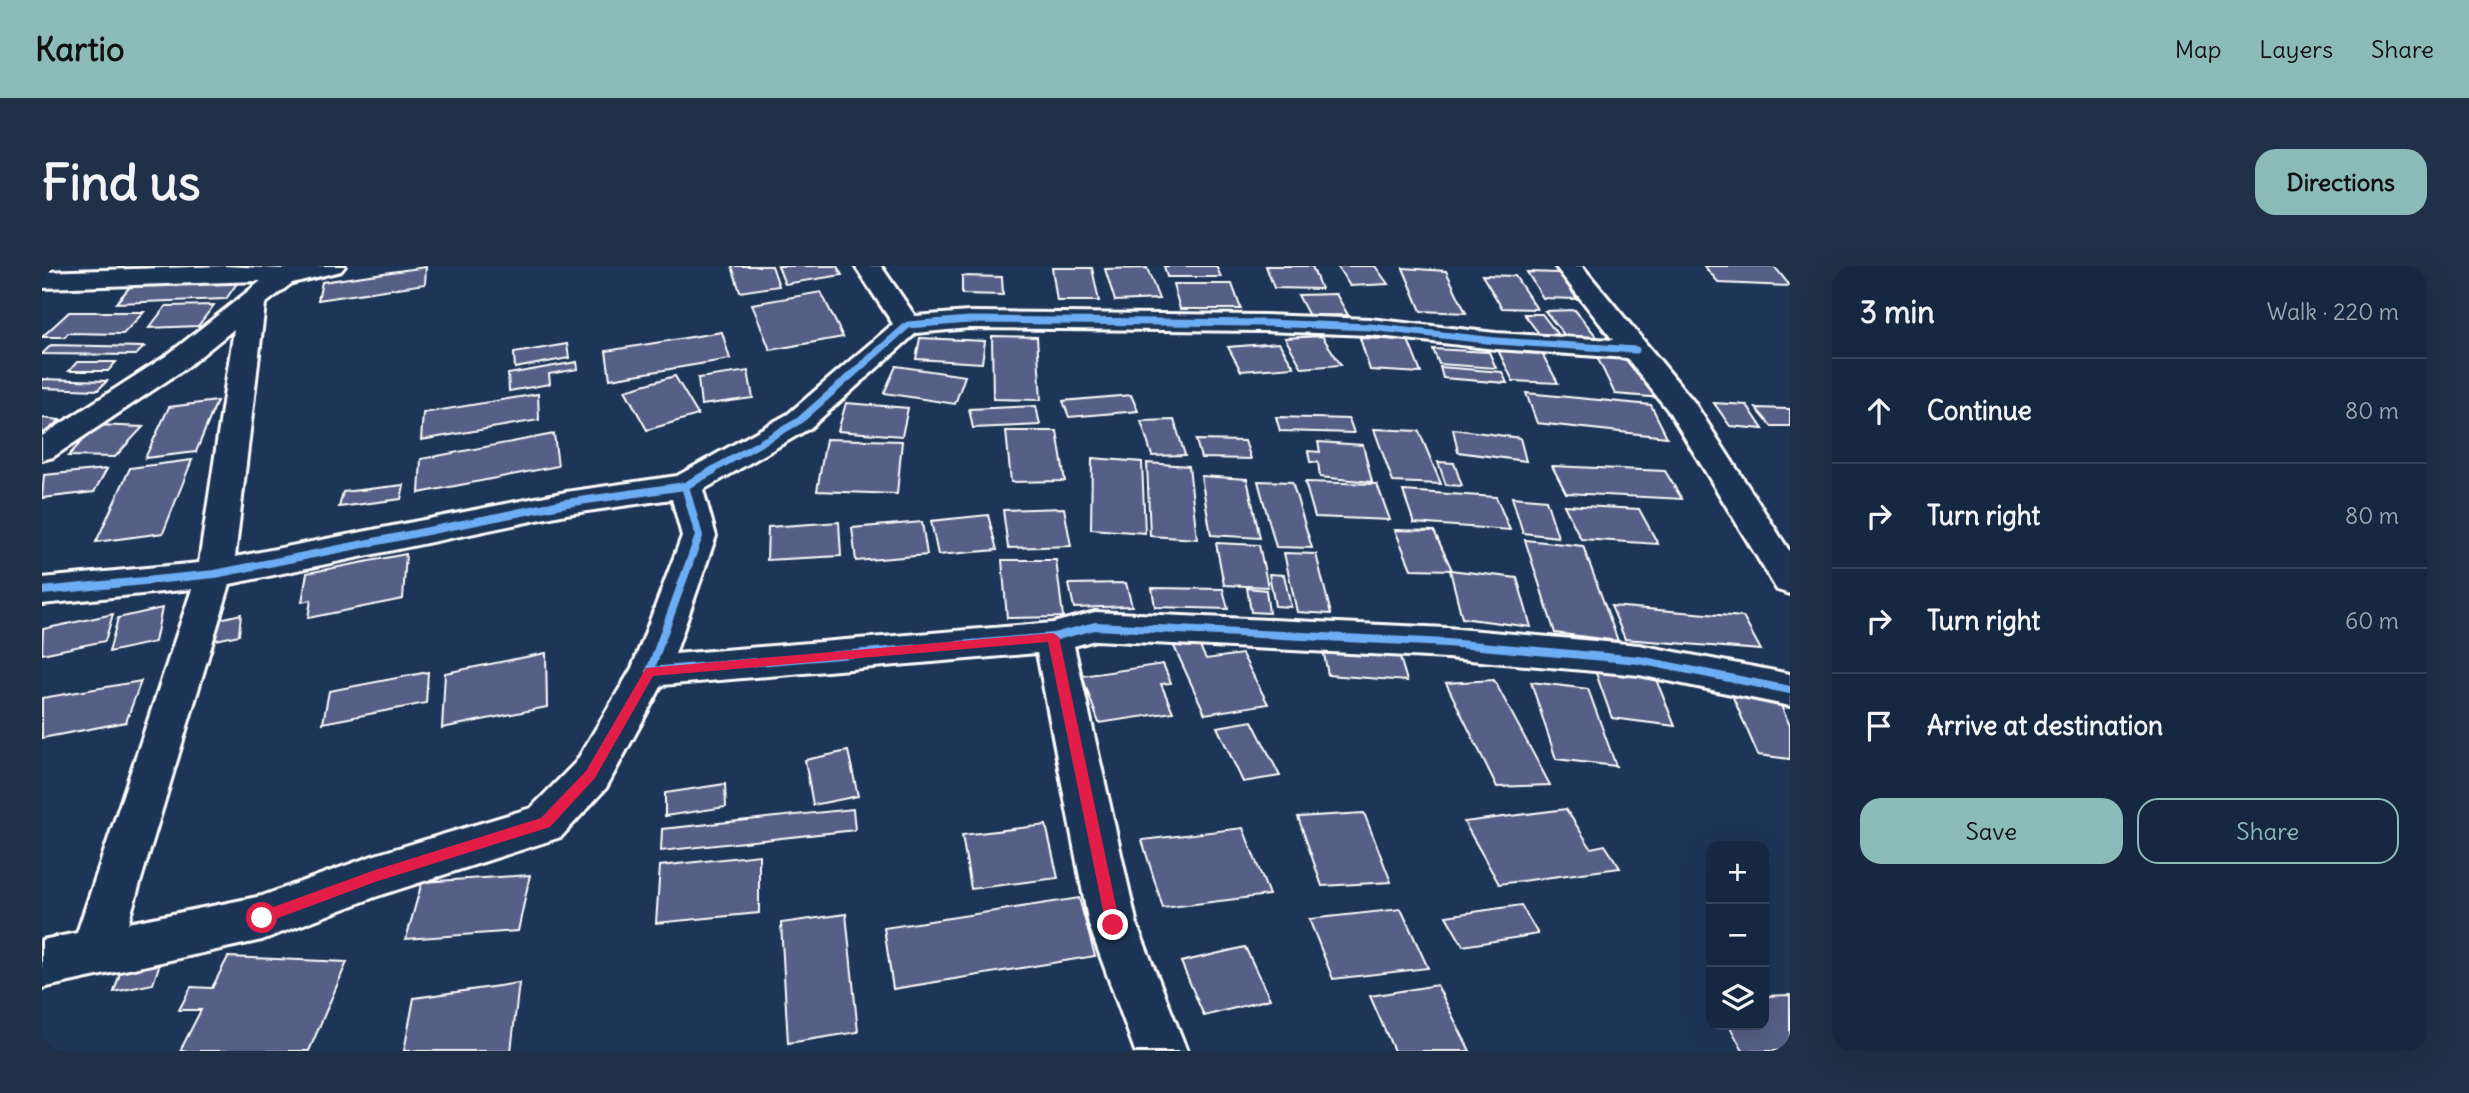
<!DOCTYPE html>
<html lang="en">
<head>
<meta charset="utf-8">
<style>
  body { margin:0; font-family:Delius,sans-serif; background:#1f3048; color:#f1f3f6 }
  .controls { position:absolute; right:21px; bottom:21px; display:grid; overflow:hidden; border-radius:14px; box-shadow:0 7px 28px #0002 }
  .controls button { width:63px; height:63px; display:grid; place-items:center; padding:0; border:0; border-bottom:2px solid #35445a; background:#162841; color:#f1f3f6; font:35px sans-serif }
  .stop { position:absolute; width:21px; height:21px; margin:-16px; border:5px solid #e11d48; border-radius:50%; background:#fff }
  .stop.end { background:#e11d48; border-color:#fff; box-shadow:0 2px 7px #0008 }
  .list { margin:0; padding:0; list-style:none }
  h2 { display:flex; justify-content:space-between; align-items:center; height:91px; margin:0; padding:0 28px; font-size:30px }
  h2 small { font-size:23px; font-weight:400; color:#9ea6b1 }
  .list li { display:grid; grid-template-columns:46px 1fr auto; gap:21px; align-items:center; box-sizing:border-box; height:105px; padding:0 28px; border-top:2px solid #35445a }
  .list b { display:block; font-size:26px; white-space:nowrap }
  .list em { font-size:23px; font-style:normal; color:#9ea6b1 }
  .actions { display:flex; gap:14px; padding:21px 28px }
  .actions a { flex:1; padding:16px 0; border:2px solid #8bbbb9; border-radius:21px; text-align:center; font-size:24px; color:#8bbbb9 }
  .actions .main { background:#8bbbb9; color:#111 }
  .icon { flex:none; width:38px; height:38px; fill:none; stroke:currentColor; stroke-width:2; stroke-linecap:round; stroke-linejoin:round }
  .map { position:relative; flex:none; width:1748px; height:785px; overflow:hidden; border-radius:21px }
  header { display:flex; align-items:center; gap:42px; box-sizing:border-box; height:98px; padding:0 35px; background:#8bbbb9; color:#111 }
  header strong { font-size:33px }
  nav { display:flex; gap:38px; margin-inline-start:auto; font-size:24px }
  .intro { display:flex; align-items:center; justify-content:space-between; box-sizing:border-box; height:168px; padding:0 42px }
  h1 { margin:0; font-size:49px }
  .button { padding:18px 32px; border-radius:21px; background:#8bbbb9; color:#111; font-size:24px; font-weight:700 }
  main { display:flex; gap:42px; padding:0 42px }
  aside { flex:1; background:#162841; border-radius:21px; box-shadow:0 7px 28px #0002 }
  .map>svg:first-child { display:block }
  .building { fill:#565f86; stroke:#fff; stroke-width:2 }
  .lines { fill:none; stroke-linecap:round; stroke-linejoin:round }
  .minor-casing { stroke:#fff; stroke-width:6 }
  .minor { fill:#1d3557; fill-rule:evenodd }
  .cycleway-far1-casing { stroke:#1d3557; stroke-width:10 }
  .cycleway-casing { stroke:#1d3557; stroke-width:12 }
  .cycleway-far1 { stroke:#6dadf4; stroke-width:7 }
  .cycleway { stroke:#6dadf4; stroke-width:8 }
  .route { fill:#e11d48 }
</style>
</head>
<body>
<header>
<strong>Kartio</strong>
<nav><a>Map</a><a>Layers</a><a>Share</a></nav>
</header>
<div class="intro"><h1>Find us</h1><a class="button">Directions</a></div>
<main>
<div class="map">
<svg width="1748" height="785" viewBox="0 0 1748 785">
  <rect width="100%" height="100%" fill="#1d3557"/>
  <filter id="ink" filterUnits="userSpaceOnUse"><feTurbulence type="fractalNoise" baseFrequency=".0143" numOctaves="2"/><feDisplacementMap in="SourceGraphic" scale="14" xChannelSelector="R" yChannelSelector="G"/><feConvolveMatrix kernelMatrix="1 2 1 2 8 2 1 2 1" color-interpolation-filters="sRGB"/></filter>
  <g filter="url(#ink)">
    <g class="building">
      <path d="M690 0H730L737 20 698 26Z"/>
      <path d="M736 0H795L800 9 743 18Z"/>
      <path d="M1122 0H1174L1179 11H1125Z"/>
      <path d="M1224 0H1270L1279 23 1232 22Z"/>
      <path d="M1295 0H1333L1346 18 1308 20Z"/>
      <path d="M1662 0H1732L1748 20 1677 17Z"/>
      <path d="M384 1 383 18 276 34 280 16Z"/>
      <path d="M1010 2H1050L1057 35H1015Z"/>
      <path d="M1105 2 1117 33 1073 35 1063 3Z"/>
      <path d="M1361 2 1404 5 1424 47 1379 45Z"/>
      <path d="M1485 6 1517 7 1535 33 1501 32Z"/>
      <path d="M1440 9 1473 10 1495 43 1460 42Z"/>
      <path d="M920 10 960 11 961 29 920 28Z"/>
      <path d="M198 13 184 33 74 37 92 16Z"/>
      <path d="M1131 18H1190L1199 43H1138Z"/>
      <path d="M779 26 801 71 728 84 710 38Z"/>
      <path d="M1294 28 1306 49 1267 50 1256 29Z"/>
      <path d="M172 39 156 60 107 62 124 40Z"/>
      <path d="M1533 44 1555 71H1524L1503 45Z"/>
      <path d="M27 46H102L81 68 26 67 23 71H0Z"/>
      <path d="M1482 48H1500L1516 69H1498Z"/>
      <path d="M680 66 688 93 568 113 564 85Z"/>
      <path d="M950 70 995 71 999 134 951 133Z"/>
      <path d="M1280 70 1299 99 1260 102 1243 72Z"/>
      <path d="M878 72 943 75 940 97 874 93Z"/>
      <path d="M1318 72 1366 74 1379 107 1328 104Z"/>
      <path d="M1237 77 1252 101 1199 105 1186 81Z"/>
      <path d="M525 78 527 92 473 102 472 87Z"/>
      <path d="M9 79 102 81 94 89 0 88Z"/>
      <path d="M1391 83 1447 86 1454 102 1397 98Z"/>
      <path d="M1456 84 1499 86 1516 117 1471 115Z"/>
      <path d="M1555 91 1601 95 1621 132 1573 128Z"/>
      <path d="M35 96H74L66 105H27Z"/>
      <path d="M535 96 536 103 507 108 508 118 467 125 466 108Z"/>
      <path d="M854 100 923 110 913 138 842 127Z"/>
      <path d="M1398 101 1460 106 1465 117 1401 112Z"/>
      <path d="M706 105 711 132 659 139 656 112Z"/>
      <path d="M633 110 656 149 605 164 583 124Z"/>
      <path d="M0 113 65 115 56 124 0 122Z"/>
      <path d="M1484 127 1609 139 1625 171 1495 157Z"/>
      <path d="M496 128 497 154 379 174 381 147Z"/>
      <path d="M1089 129 1096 145 1027 151 1021 135Z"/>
      <path d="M175 135 154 186 103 192 127 141Z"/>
      <path d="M804 137 866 142 860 170 796 165Z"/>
      <path d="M1672 137 1705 139 1721 163 1688 160Z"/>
      <path d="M994 140 998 159 931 162 927 143Z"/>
      <path d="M1714 142 1748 143V160H1729Z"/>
      <path d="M1234 151 1307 153 1312 167 1238 165Z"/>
      <path d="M0 152 18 154 0 169Z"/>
      <path d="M1132 154 1143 189 1110 190 1099 155Z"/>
      <path d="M55 159 101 161 73 191 26 190Z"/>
      <path d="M1332 163 1377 165 1399 218 1351 216Z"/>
      <path d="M1411 163 1478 172 1484 195 1416 186Z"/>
      <path d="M964 165H1015L1023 215 969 216Z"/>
      <path d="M512 168 516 200 377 227 379 193Z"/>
      <path d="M784 173 860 175 855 228 775 225Z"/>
      <path d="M1154 174 1203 175 1209 193 1159 192Z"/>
      <path d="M1276 176 1321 179 1330 216 1278 211 1276 196H1268L1266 185 1278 186Z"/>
      <path d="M1050 192 1100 196 1103 267 1049 263Z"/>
      <path d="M150 194 121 267 54 276 88 202Z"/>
      <path d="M1396 196 1412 197 1420 220 1404 219Z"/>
      <path d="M1105 197 1147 200 1155 273 1108 270Z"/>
      <path d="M1510 200 1623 205 1640 233 1524 227Z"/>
      <path d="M65 203 52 226 0 232 2 209Z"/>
      <path d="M1159 210 1205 213 1218 272 1169 269Z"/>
      <path d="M1216 215 1250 216 1270 282 1234 281Z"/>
      <path d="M1263 216 1335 218 1348 254 1273 251Z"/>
      <path d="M362 219 359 233 297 241 301 226Z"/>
      <path d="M1361 225 1454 231 1468 264 1372 257Z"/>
      <path d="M1470 231 1504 234 1516 271 1481 267Z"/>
      <path d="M1522 239 1597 243 1616 278 1539 273Z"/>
      <path d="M1022 242 1029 280 966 282 961 244Z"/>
      <path d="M946 249 955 284 896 289 889 255Z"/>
      <path d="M797 256 799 290 725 294 726 261Z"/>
      <path d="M880 256 885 289 814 295 810 262Z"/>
      <path d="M1353 264 1392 265 1410 304 1369 303Z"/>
      <path d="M1483 274 1541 280 1576 375 1513 367Z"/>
      <path d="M1174 277 1217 279 1226 321 1182 319Z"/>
      <path d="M1242 287 1274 288 1289 348 1255 346Z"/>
      <path d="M364 288 361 333 266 352 269 334 260 336 265 307Z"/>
      <path d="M960 294H1014L1021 351 965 352Z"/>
      <path d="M1408 304 1475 312 1489 361 1420 352Z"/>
      <path d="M1227 308 1242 309 1249 341 1233 340Z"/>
      <path d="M1084 317 1090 340 1032 342 1027 318Z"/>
      <path d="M1110 322 1181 323 1186 343 1113 341Z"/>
      <path d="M1205 322 1224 324 1227 347 1209 346Z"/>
      <path d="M1569 340 1701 351 1719 384 1583 373Z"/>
      <path d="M120 342 113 376 67 386 76 352Z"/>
      <path d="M71 348 63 375 0 388 1 363Z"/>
      <path d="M199 348 197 369 161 377 165 356Z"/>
      <path d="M1154 373 1164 393 1200 388 1226 438 1163 448 1130 376Z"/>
      <path d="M1281 383 1357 388 1365 415 1286 409Z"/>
      <path d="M504 387 505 441 400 462 403 407Z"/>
      <path d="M1121 398 1129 417 1119 418 1131 446 1057 457 1040 410Z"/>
      <path d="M1551 399 1611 406 1633 460 1570 452Z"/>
      <path d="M386 406 384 437 281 457 287 425Z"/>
      <path d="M1452 414 1508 519 1455 521 1404 417Z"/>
      <path d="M99 415 84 456 0 472V432Z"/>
      <path d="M1489 416 1546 423 1574 500 1514 493Z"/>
      <path d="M1690 429 1737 435 1748 460V493L1716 489Z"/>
      <path d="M1210 455 1238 510 1201 516 1175 461Z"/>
      <path d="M806 485 816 530 771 539 763 494Z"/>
      <path d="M683 518 684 541 623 550V527Z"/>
      <path d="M811 543 813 564 619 585 620 563Z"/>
      <path d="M1524 543 1549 582 1563 579 1578 602 1457 618 1422 556Z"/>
      <path d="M1322 547 1349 616 1280 620 1256 551Z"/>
      <path d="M1004 559 1016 612 929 623 920 569Z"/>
      <path d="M1201 562 1227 629 1121 642 1100 574Z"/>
      <path d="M717 589V647L614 657 618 600Z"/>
      <path d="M488 609 476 665 364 673 380 616Z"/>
      <path d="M1037 632 1053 690 851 723 842 662Z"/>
      <path d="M1479 639 1496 668 1421 680 1404 650Z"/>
      <path d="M1359 643 1386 702 1291 713 1267 653Z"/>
      <path d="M804 648 816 766 746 777 739 657Z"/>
      <path d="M124 679 111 718 72 726 85 685Z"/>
      <path d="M1203 681 1228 733 1162 750 1139 696Z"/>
      <path d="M186 691 305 696 267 785H138L159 744H137L149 721 170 722Z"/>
      <path d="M477 717 469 785H362L372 732Z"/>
      <path d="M1395 719 1428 785H1352L1328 730Z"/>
      <path d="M1748 729V785H1701L1687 759H1722V730Z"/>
    </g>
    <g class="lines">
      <g class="minor-casing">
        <path id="minor" d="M182 0 241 3 255 0H303L299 5 250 17 223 38 193 291 524 226 635 210 746 148 851 58 813 0H839L873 50 927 46 1222 49 1328 53 1454 67 1571 74 1513 0H1540L1652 136 1748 286V328L1735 324 1628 147 1585 92 1454 83 1328 69 1222 65 927 62 874 67 768 162 661 224 674 270 633 388 1011 357 1053 346 1405 362 1597 379 1748 408V440L1597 409 1405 392 1053 374 1032 380 1095 659 1145 785H1093L1047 659 995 387 620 419 564 522 519 571 333 631 220 674 0 722V674L35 667 150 323 0 338V312L157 297 192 63 144 102 11 191 0 194V170L124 90 219 15 0 22V6ZM630 233 640 270 590 402 534 496 489 542 333 589 220 630 86 657 188 318 524 248Z"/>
      </g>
      <use href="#minor" class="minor"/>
      <g class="cycleway-far1-casing">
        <path id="cycleway-far1" d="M669 205 757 155 866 59 927 54 1222 57 1328 61 1454 75 1594 84"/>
      </g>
      <g class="cycleway-casing">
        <g id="cycleway">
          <path d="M643 220 657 270 608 405 1011 371 1053 360 1405 377 1597 394 1748 424"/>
          <path d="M0 325 173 308 524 237 643 220 672 204"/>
        </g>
      </g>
      <use href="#cycleway-far1" class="cycleway-far1"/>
      <use href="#cycleway" class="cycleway"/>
    </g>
  </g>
  <path class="route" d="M1011 367 1017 371 1078 659 1071 666 1064 659 1006 376 611 410 553 512 508 561 333 616 220 658 213 652 215 647 333 604 499 552 544 505 604 402Z"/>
</svg>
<div class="controls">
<button>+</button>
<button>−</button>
<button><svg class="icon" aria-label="layers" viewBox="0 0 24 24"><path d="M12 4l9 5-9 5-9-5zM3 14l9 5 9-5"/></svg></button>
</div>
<div class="stop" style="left:220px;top:652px"></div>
<div class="stop end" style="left:1071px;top:659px"></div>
</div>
<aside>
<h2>3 min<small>Walk · 220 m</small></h2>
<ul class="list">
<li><svg class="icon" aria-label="ahead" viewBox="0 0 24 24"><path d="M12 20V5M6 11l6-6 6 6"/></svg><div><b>Continue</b></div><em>80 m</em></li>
<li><svg class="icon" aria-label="right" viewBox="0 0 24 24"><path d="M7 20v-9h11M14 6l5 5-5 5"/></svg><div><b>Turn right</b></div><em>80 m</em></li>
<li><svg class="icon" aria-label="right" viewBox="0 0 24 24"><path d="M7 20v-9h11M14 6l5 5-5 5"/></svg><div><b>Turn right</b></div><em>60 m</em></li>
<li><svg class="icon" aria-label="arrive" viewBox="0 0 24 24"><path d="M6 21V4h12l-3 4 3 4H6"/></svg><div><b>Arrive at destination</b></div></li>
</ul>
<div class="actions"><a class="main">Save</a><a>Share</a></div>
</aside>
</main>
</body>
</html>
